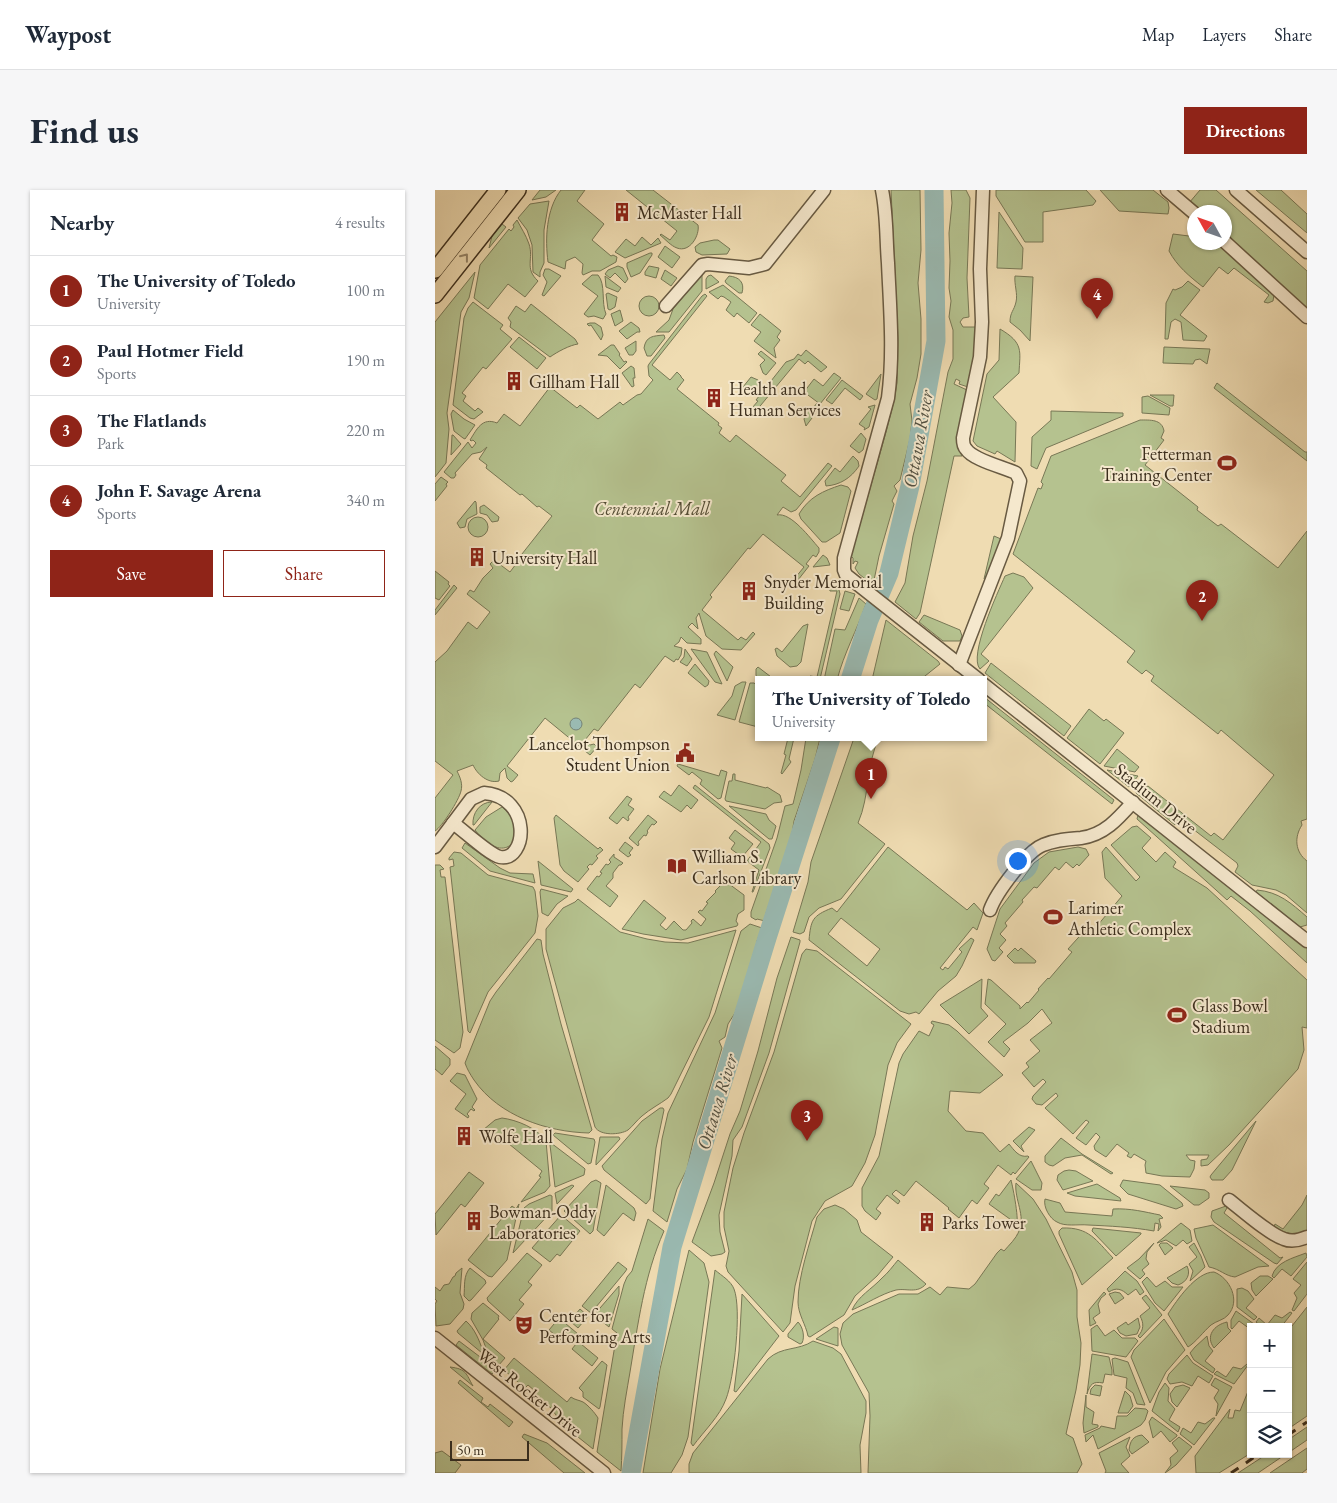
<!DOCTYPE html>
<html lang="en">
<head>
<meta charset="utf-8">
<style>
  body { margin:0; font-family:"EB Garamond",serif; background:#f6f6f7; color:#1f2937 }
  .controls { position:absolute; right:15px; bottom:15px; display:grid; overflow:hidden; border-radius:0px; box-shadow:0 1px 4px #0004 }
  .controls button { width:45px; height:45px; display:grid; place-items:center; padding:0; border:0; border-bottom:1px solid #e0e1e3; background:#fff; color:#1f2937; font:25px sans-serif }
  .compass { position:absolute; left:752px; top:15px; width:45px; height:45px; border-radius:50%; background:#fff; box-shadow:0 1px 4px #0004; rotate:310deg }
  .scale { position:absolute; left:15px; bottom:12px; width:79px; box-sizing:border-box; padding-left:5px; border:2px solid #3b2e1d; border-top:0; font-size:14px; line-height:18px; white-space:nowrap; color:#3b2e1d; -webkit-text-stroke:4px #f5e8cd; paint-order:stroke }
  .you { position:absolute; left:582px; top:670px; width:18px; height:18px; margin:-12px; border:4px solid #fff; border-radius:50%; background:#1a73e8; box-shadow:0 0 0 8px #1a73e833 }
  .badge { display:grid; place-items:center; width:32px; height:32px; border-radius:50%; background:#8f2418; color:#fff; font-size:16px; font-weight:700 }
  .pin { position:absolute; translate:-50% -41px; filter:drop-shadow(0 1px 2px #0008) }
  .pin::after { content:''; position:absolute; top:26px; width:18px; height:15px; background:inherit; clip-path:polygon(0 0,100% 0,50% 100%) }
  .popup { position:absolute; left:320px; top:486px; width:232px; height:65px; box-sizing:border-box; display:grid; place-content:center; border-radius:0px; background:#fff; filter:drop-shadow(0 1px 4px #0005); font-size:16px; white-space:nowrap; color:#747a83 }
  .popup b { font-size:19px; color:#1f2937 }
  .popup::after { content:''; position:absolute; left:50%; top:100%; margin-left:-10px; border:10px solid transparent; border-top-color:#fff }
  .list { margin:0; padding:0; list-style:none }
  h2 { display:flex; justify-content:space-between; align-items:center; height:65px; margin:0; padding:0 20px; font-size:21px }
  h2 small { font-size:16px; font-weight:400; color:#747a83 }
  .list li { display:grid; grid-template-columns:32px 1fr auto; gap:15px; align-items:center; box-sizing:border-box; height:70px; padding:0 20px; border-top:1px solid #e0e1e3 }
  .list b { display:block; font-size:19px; white-space:nowrap }
  .list p { margin:0; font-size:16px; white-space:nowrap; color:#747a83 }
  .list em { font-size:16px; font-style:normal; color:#747a83 }
  .actions { display:flex; gap:10px; padding:15px 20px }
  .actions a { flex:1; padding:11px 0; border:1px solid #8f2418; border-radius:0px; text-align:center; font-size:18px; color:#8f2418 }
  .actions .main { background:#8f2418; color:#fff }
  .icon { flex:none; width:28px; height:28px; fill:none; stroke:currentColor; stroke-width:2; stroke-linecap:round; stroke-linejoin:round }
  .map { position:relative; flex:none; width:872px; height:1283px; overflow:hidden; border-radius:0px }
  header { display:flex; align-items:center; gap:30px; box-sizing:border-box; height:70px; padding:0 25px; background:#fff; border-bottom:1px solid #e0e1e3 }
  header strong { font-size:24px }
  nav { display:flex; gap:28px; margin-inline-start:auto; font-size:18px }
  .intro { display:flex; align-items:center; justify-content:space-between; box-sizing:border-box; height:120px; padding:0 30px }
  h1 { margin:0; font-size:35px }
  .button { padding:12px 22px; border-radius:0px; background:#8f2418; color:#fff; font-size:18px; font-weight:700 }
  main { display:flex; gap:30px; padding:0 30px }
  aside { flex:1; background:#fff; border-radius:0px; box-shadow:0 1px 4px #0004 }
  .map>svg:first-child { display:block }
  .green { fill:#b5c28f; stroke:#787856; fill-rule:evenodd }
  .water { fill:#9abab2; stroke:#748276 }
  .lines { fill:none; stroke-linecap:round; stroke-linejoin:round }
  .river { stroke:#9abab2; stroke-width:19 }
  .minor-casing { stroke:#685a42; stroke-width:15 }
  .major-casing { stroke:#3b2e1d; stroke-width:18 }
  .minor { stroke:#f5e8cd; stroke-width:12 }
  .major { stroke:#efdcb2; stroke-width:15 }
  .rail { stroke:#3b2e1d; stroke-width:3; stroke-dasharray:9 9; stroke-linecap:butt }
  .oneway { stroke:#958568 }
  .labels { text-anchor:middle; dominant-baseline:central; stroke-width:4; stroke-linejoin:round; paint-order:stroke }
  .poi-label { font-size:18px; fill:#3b2e1d; stroke:#f5e8cd; text-anchor:start }
  .park-label { font-size:18px; font-style:italic; fill:#534c34; stroke:#f5e8cd }
  .street-label { font-size:18px; fill:#3b2e1d; stroke:#f5e8cd }
  .water-label { font-size:19px; font-style:italic; fill:#535142; stroke:#f5e8cd }
</style>
</head>
<body>
<header>
<strong>Waypost</strong>
<nav><a>Map</a><a>Layers</a><a>Share</a></nav>
</header>
<div class="intro"><h1>Find us</h1><a class="button">Directions</a></div>
<main>
<aside>
<h2>Nearby<small>4 results</small></h2>
<ul class="list">
<li><span class="badge">1</span><div><b>The University of Toledo</b><p>University</p></div><em>100 m</em></li>
<li><span class="badge">2</span><div><b>Paul Hotmer Field</b><p>Sports</p></div><em>190 m</em></li>
<li><span class="badge">3</span><div><b>The Flatlands</b><p>Park</p></div><em>220 m</em></li>
<li><span class="badge">4</span><div><b>John F. Savage Arena</b><p>Sports</p></div><em>340 m</em></li>
</ul>
<div class="actions"><a class="main">Save</a><a>Share</a></div>
</aside>
<div class="map">
<svg width="872" height="1283" viewBox="0 0 872 1283">
  <rect width="100%" height="100%" fill="#efdcb2"/>
  <filter id="stains"><feTurbulence type="fractalNoise" baseFrequency=".004" numOctaves="4"/><feColorMatrix values="0 0 0 0 .2 0 0 0 0 .09 0 0 0 0 .02 0 0 0 .5 -.17"/></filter>
  <radialGradient id="worn" r=".72"><stop offset=".6" stop-color="#630" stop-opacity="0"/><stop offset="1" stop-color="#630" stop-opacity=".3"/></radialGradient>
  <g class="green">
    <path d="M105 0H121L111 7 97 10Z"/>
    <path d="M126 0H150L142 11 169 34 157 50 176 66 178 65 182 67 181 72 165 81H157L148 85 147 83 148 74 140 67 131 71 130 79 113 72C110 49 111 19 126 0Z"/>
    <path d="M191 0H218L263 35C265 45 255 63 242 58 236 56 230 49 225 45L226 44 235 50 242 41Z"/>
    <path d="M456 0H485L486 60 483 93 486 129V164L482 188 475 214 477 231 475 249 465 290 459 296 462 301 457 311 459 314 444 366 438 395 424 384 420 378 423 372 420 371 418 374V368L416 366 451 242 459 211 462 193 463 149Z"/>
    <path d="M516 0H531L535 8 532 88 534 127 528 128 525 132 528 137H541L540 166 533 197 524 194 525 191 521 189 519 194 532 200 522 247 523 257 527 266H519L485 423 481 429 460 412 470 393 478 346 492 291 513 182 518 169V140L514 127 516 111 514 98 515 71 514 43 517 13Z"/>
    <path d="M561 0H651L661 11 658 15 608 22V52H590L561 6Z"/>
    <path d="M665 0H718L733 12 734 18 733 24 684 21Z"/>
    <path d="M765 0H781L872 81V119L790 45 789 22H765L754 13Z"/>
    <path d="M821 0H846L872 24V43Z"/>
    <path d="M114 11 109 40V73L105 82V87L98 82 97 55 92 40 83 28 95 14Z"/>
    <path d="M564 22 588 58 587 79 562 78Z"/>
    <path d="M82 30C86 38 91 45 94 54 99 69 89 78 103 91L90 107 73 94 53 119 39 108 45 75 74 39 76 41 79 37 78 35Z"/>
    <path d="M756 31 759 32V52L783 53 838 103 839 105 838 111 833 113 829 112 834 105 799 78 793 84 784 77 768 97C754 86 742 76 734 61L738 44 754 46Z"/>
    <path d="M67 34 71 37 54 58 57 46Z"/>
    <path d="M207 47 216 55 223 48 226 53 190 68 180 62 191 49 200 56Z"/>
    <path d="M279 50H283L295 59 292 64 267 65 261 62 260 57 265 53Z"/>
    <path d="M230 56 245 67 237 78 223 67Z"/>
    <path d="M215 63H217V65L205 83 196 87 192 77V73Z"/>
    <path d="M183 76 188 78 193 89 190 93 180 83 175 88 170 84 173 80Z"/>
    <path d="M214 76 224 78 221 88 210 85V82Z"/>
    <path d="M110 79H114L126 86 109 106 107 105 112 92 108 85Z"/>
    <path d="M230 80 242 88 236 96 226 89Z"/>
    <path d="M40 82 34 108 26 122 12 223 14 239 11 273 0 287V132Z"/>
    <path d="M267 84V101L234 142H221L234 130 238 119Z"/>
    <path d="M157 85H163C171 94 166 113 171 124L168 129 159 126 153 127 149 124 163 106 147 94Z"/>
    <path d="M276 85 284 92 271 99V89L273 86Z"/>
    <path d="M170 86 186 98 183 102 171 97Z"/>
    <path d="M294 86C304 87 310 92 307 103H304L291 93 290 91Z"/>
    <path d="M580 86 598 87 595 151 585 140 575 132C575 122 579 121 581 112 583 104 579 94 580 86Z"/>
    <path d="M753 91 765 100 745 125 772 146 769 151 748 150 746 132 740 129 736 132 733 149H730L731 113 738 99 740 100 747 97Z"/>
    <path d="M288 95 322 123 314 133 302 123 299 127 291 120 296 112 289 107 286 106 283 109 274 102Z"/>
    <path d="M173 103 182 107 180 117 175 120 173 119 171 104Z"/>
    <path d="M270 104 272 106 217 175 235 190 242 182 246 186V187L249 190 242 199 284 233 283 235 287 238 284 243 295 252 301 245 351 285 346 291 365 307 393 273 397 276 361 320 356 322 348 317 342 325C356 322 375 348 384 358V362L381 367 378 365 371 374 374 376 363 390 360 388 369 377 328 344 315 359 313 358 275 405 277 407 267 420 303 450 306 447 311 450 318 442 320 444 306 460 287 459 271 446 264 423 261 428 263 439 257 433 253 437 266 449V454L252 453 246 447 244 452 239 456 247 458 246 465 243 470 241 469 239 472 230 466 205 498 200 494 163 541 159 539 150 550 155 555 159 554 162 557 155 565 110 528 72 576 83 585 78 591 76 592 72 588 70 578 65 583 64 591C53 594 42 584 38 575L22 581C25 587 28 594 26 601 24 610 7 637 0 641V608L18 585 0 571V472L12 461 33 432 42 439 55 422 32 404 35 400 39 402 48 388 58 378 55 374 59 370 75 382 84 370 83 369 117 326 104 316 102 317 87 304 85 305 51 278 52 275 44 269 52 257 46 262 37 264 20 283 21 285 19 288H16L9 282 33 252 37 258 41 253 38 250 36 251 35 250C42 239 47 227 62 233L69 224 85 236 115 197 142 218 145 215 163 229 185 212 188 215 202 205 206 204 218 190 214 186 213 176 214 174 267 106Z"/>
    <circle cx="214" cy="116" r="10"/>
    <path d="M38 112 68 135 65 139 77 149 51 179 48 177 27 203 31 206 28 211 40 221 43 218 48 222 39 229 35 228 18 215 29 128 33 118Z"/>
    <path d="M96 114 140 149 143 154C135 155 122 162 115 167L75 137 76 132 73 128 81 116 90 122Z"/>
    <path d="M185 120 188 131 180 136 176 124Z"/>
    <path d="M325 124 346 141 342 147 345 150 339 158 341 168 319 151 326 142 316 135Z"/>
    <path d="M196 132 204 138 205 142H202L192 149 184 141Z"/>
    <path d="M155 133H160L166 137 168 145 166 150 156 135 154 136 152 134Z"/>
    <path d="M565 139C589 153 585 161 584 183L558 207 581 232 580 272 562 261 560 264 542 256 538 251 552 184 564 170Z"/>
    <path d="M229 145 230 148 216 166H212L209 158C211 146 218 146 229 145Z"/>
    <path d="M84 147 111 168 102 179 75 157Z"/>
    <path d="M201 151V161L198 165H194L190 158Z"/>
    <path d="M176 155H179L185 164 184 165 189 172 191 171 192 172 185 179 172 166 163 165Z"/>
    <path d="M729 157 775 159 772 174 765 169 760 170 758 174 728 173Z"/>
    <path d="M371 160 392 177 386 182 373 171 370 174 364 169 321 221 317 218 323 211 321 210 351 172 359 169 363 164 366 166Z"/>
    <path d="M326 161 341 173 331 185 328 183 325 175 330 170 323 164Z"/>
    <path d="M196 176 199 178 200 188H198L199 196 197 197 187 183Z"/>
    <path d="M399 183 406 188 385 214 369 202 379 189 388 196Z"/>
    <path d="M446 184 442 209 440 210 431 204Z"/>
    <path d="M316 187 323 190 325 193 315 205 314 204 311 207 308 197Z"/>
    <path d="M407 190 428 206 425 210 410 198 397 214 391 210Z"/>
    <path d="M782 193 870 262H872V271L779 198Z"/>
    <path d="M715 205H739L738 216H735Z"/>
    <path d="M713 206 735 218 734 225 707 223V207Z"/>
    <path d="M382 213 384 215 380 224 371 236 369 229 372 223 370 221 373 217 378 218Z"/>
    <path d="M440 215 434 237 429 240 430 238 424 234 436 219 433 217Z"/>
    <path d="M18 220 29 229 40 235 30 249 28 248 19 241 16 224Z"/>
    <path d="M616 221 688 223V226L611 258 602 279 596 276 597 247 616 230Z"/>
    <path d="M705 230C715 230 727 229 729 241L726 248 729 250 710 275 763 317 762 320 783 336 786 334 843 378 872 341V629L866 631 867 635C859 647 860 662 872 671V723L851 705 841 700 817 695 800 682 803 676 802 673 745 629 740 635 701 603 702 600 699 598 701 596 707 599 713 596 776 646 779 643 788 650 839 585 786 540 783 544 716 491 719 486 711 480 707 484 692 472 700 461 578 364 603 298 606 299 608 294 606 292 616 266Z"/>
    <path d="M426 243 431 249 428 260 424 263 415 256Z"/>
    <path d="M18 245 26 254 16 265 17 245Z"/>
    <path d="M418 266 423 271 424 276C416 288 405 295 391 296L390 291 400 278 405 282Z"/>
    <path d="M6 287 13 292 11 294 12 296 0 311V294Z"/>
    <path d="M406 295 413 297 416 301 405 343 391 352H387L366 329 364 324C374 307 388 301 406 295Z"/>
    <path d="M40 311 41 312 42 324 32 329 30 337 25 338 22 333Z"/>
    <path d="M49 315 64 327 63 331 57 332 52 325 45 323V317Z"/>
    <circle cx="43" cy="337" r="10"/>
    <path d="M559 346 566 349 550 390 549 389Z"/>
    <path d="M388 365 392 368 395 375 378 377Z"/>
    <path d="M0 381 14 392 13 394 15 396 4 410 0 408Z"/>
    <path d="M578 383 589 387 598 398 546 464 554 471 545 479C533 466 563 402 570 386Z"/>
    <path d="M402 392 405 404 385 489 384 490H374L375 486 382 487 402 401H395L394 397 398 393Z"/>
    <path d="M19 395 22 398 0 425V420Z"/>
    <path d="M410 401 420 404 414 421 405 419Z"/>
    <path d="M424 408 431 414C422 440 409 463 402 490H389L400 439 410 440Z"/>
    <path d="M489 425 525 440 527 446 525 451H508L484 432Z"/>
    <path d="M451 430 503 471 505 474 485 490H437Z"/>
    <path d="M373 434 366 472 362 476 355 477 342 466 340 459 342 458 347 462 368 436Z"/>
    <path d="M250 459 257 469 252 476 245 472 249 467Z"/>
    <path d="M256 459 272 462 287 494 280 492 277 488Z"/>
    <path d="M281 461 298 477 292 491 279 464Z"/>
    <path d="M556 473 636 536 629 546 550 483Z"/>
    <path d="M260 474 274 491 273 495 270 497 253 483Z"/>
    <path d="M323 477 340 490 323 491 321 485V479Z"/>
    <path d="M307 492H311L300 530 282 525 297 506 300 496Z"/>
    <path d="M315 493H319L323 496V537L304 532Z"/>
    <path d="M549 507 679 610 677 614 549 513Z"/>
    <path d="M654 519 669 531 671 529 689 543 665 574 632 548Z"/>
    <path d="M353 548H359L354 569 356 572 347 584 346 583 351 565 349 564Z"/>
    <path d="M371 548H385L380 569 359 631C356 658 343 683 336 709 334 716 330 723 330 731L322 729 321 730 316 727V722L342 648 350 616 358 614 366 580Z"/>
    <path d="M419 548H444C431 574 435 606 423 633L450 654 406 709 384 718 374 727 369 742 365 744 358 742 373 692 376 672Z"/>
    <path d="M682 559 704 577 700 582 669 576Z"/>
    <path d="M243 574 284 586 286 580 292 582 286 608 283 609 265 594 267 590 257 582 254 585 242 576Z"/>
    <path d="M672 580 703 586 694 597Z"/>
    <path d="M298 584H300V590L331 598 332 597 345 605 347 612 339 613 330 619 291 611 290 609 294 591H297Z"/>
    <path d="M244 595 263 610 256 619 252 615 246 622 224 607 229 601 236 606Z"/>
    <path d="M260 595 334 654 335 658 318 702H317L324 680 312 671 326 652 258 598Z"/>
    <path d="M192 606 197 609 193 615 199 619 193 627 194 629 193 631 188 627 182 634 174 628Z"/>
    <path d="M57 612 39 635H38C37 623 45 612 57 612Z"/>
    <path d="M294 616 331 624 334 630 341 636 337 649H334Z"/>
    <path d="M67 617C97 641 73 682 40 640L51 627Z"/>
    <path d="M121 625 163 659 165 657 168 660 161 666 163 668 157 675 155 674 152 677 154 679 143 692 129 681 125 675 119 628Z"/>
    <path d="M213 625 222 632 219 635 217 634 212 641 213 642 211 646 209 645 203 652 204 654 203 656 194 648Z"/>
    <path d="M703 625 872 758V773L815 721 796 706 792 710 781 700 702 629Z"/>
    <path d="M702 636 716 648 707 658 721 672 730 662 741 672 738 677 772 698 872 790V838L867 837 869 860 863 879 794 955 773 975 766 976V970L772 969 774 965H751L755 970 760 971 759 979 755 987 727 986 711 983 710 975 711 971 699 964 696 968 692 966 694 963 682 954 671 967 660 960 659 956 665 947 661 943 651 955 641 948 654 932 651 930 638 944 610 918 623 906 621 903 607 915 601 914 597 909 598 906 611 892 608 889 599 897 587 883 594 877 591 873 605 861 595 850 617 833 607 819 593 833 568 852 575 859 569 867 553 852 571 834 550 814 553 789 556 790 585 816V819L592 812 593 813 604 800 603 799 613 788 614 789 637 762 633 759 652 738 657 742 687 706 670 688 667 662 671 657 701 691 705 687 676 655 697 637Z"/>
    <path d="M300 640 318 654 307 667 296 659 300 653 294 648Z"/>
    <path d="M190 652 198 658 194 663 196 665 193 667 184 660Z"/>
    <path d="M30 653 65 678 75 683 98 684 100 693 55 681 27 658Z"/>
    <path d="M453 657 532 720 539 713 548 723 542 740 538 737 505 778 508 780 510 777 513 779 527 762 524 759 536 748 539 750 527 776 521 786 503 801 484 824 481 822 474 824 465 821 374 750C376 730 377 726 397 718L402 722ZM406 728 445 759 432 776 393 744Z"/>
    <path d="M643 657 651 659 654 665 644 676 642 674 638 678 631 672 624 680 620 677 602 698 599 697 587 710 588 712 570 733 572 736 565 744 571 750 564 758 568 762 560 771 557 770 552 759 565 719 599 673 614 662Z"/>
    <path d="M19 662 26 663 53 685 98 697 100 701 103 726 100 743 53 802 35 843 33 841 15 677 19 676 18 669 14 670V668Z"/>
    <path d="M179 664V667L188 673 186 675H184L178 683V688L171 696 183 706 175 717 152 699 162 686 164 687 167 683 165 682 171 674 173 675 176 672 174 670Z"/>
    <path d="M103 671 138 699 136 702 106 695Z"/>
    <path d="M0 675H5L9 679 5 680 6 687H10L28 842 25 858 19 863 0 850Z"/>
    <path d="M290 691 309 705V720L303 724 301 731 303 734 302 736 246 750 208 744 187 739 209 710 231 728 225 735 231 740 239 731 248 740H251L257 733 256 731 258 729 266 736 271 729 263 722 265 720 267 721 273 713 271 712 281 702 280 701Z"/>
    <path d="M106 699 133 706 122 714 113 726 107 723 105 702Z"/>
    <path d="M822 700C844 702 856 713 872 727V735L865 737 821 702Z"/>
    <path d="M143 709 185 742 212 749 230 752 253 753 301 740 274 827 236 904 233 908C225 914 215 919 207 926 202 930 198 936 193 940 185 945 165 946 160 937L111 759V739L128 718 140 712Z"/>
    <path d="M315 734 327 738 322 751 320 761 321 770 316 784 313 786 300 823 293 834 290 847 284 851 287 858 258 952 252 979 242 999 232 1032 218 1021 227 949 233 923 280 823 306 741Z"/>
    <path d="M356 747 365 750V752L334 863 307 937 298 950 297 966 284 1025 285 1042 290 1062 287 1064 276 1066 257 1052 279 993 295 944 305 921 323 861 342 788Z"/>
    <path d="M102 749 106 750 108 764 126 834 157 940 154 943C112 942 64 926 39 890 35 884 32 879 30 873L55 811 61 802Z"/>
    <path d="M580 758 583 761 586 758 601 771 600 773H579L572 766Z"/>
    <path d="M371 759 382 761 476 834 462 853 453 875 440 945 430 973 417 996 390 1011 377 1031 360 1096 355 1133 348 1142 293 1082 291 1076 294 1061 289 1037V1022L298 978 309 943 339 862 367 764Z"/>
    <path d="M547 789 546 818 553 826 534 844 505 815Z"/>
    <path d="M497 831 514 835 522 841 568 885 545 903 515 901 513 921 531 941 548 943 565 962 574 954C579 960 584 968 593 966L594 967 580 984 578 982 576 985 563 975 549 994 554 998 542 1014 537 1010 524 1028 513 1019 514 1018 481 991 469 1006 461 1000 457 1004 465 1011 463 1014 452 1005 441 1019 446 1023 441 1030 430 1021 427 1016V998L444 966 464 873 468 864 484 841 494 846 499 835 496 833Z"/>
    <path d="M0 856 15 869V875L7 885 0 879Z"/>
    <path d="M22 883 30 885 42 909 37 917 40 920 39 921 36 919 32 924 34 926 33 928 20 919 31 904 15 891Z"/>
    <path d="M225 918H228L229 920 221 958 215 1009 211 1014 169 980 167 976 207 931Z"/>
    <path d="M67 928C82 930 102 938 111 951L115 996 110 1002 86 1012 106 987 104 986 107 981 68 949 65 952 48 940 60 930Z"/>
    <path d="M821 931 797 980 788 990H777L775 987 776 985Z"/>
    <path d="M594 937 600 940 586 956 589 962 578 951Z"/>
    <path d="M120 943 159 949 160 952 156 973 153 974 118 945Z"/>
    <path d="M165 947H184L185 949 161 975V971Z"/>
    <path d="M626 948 647 964 678 983 676 984 647 965 630 968 618 976 614 975 610 972V966Z"/>
    <path d="M116 953 149 978 150 979 149 985 120 997 115 955Z"/>
    <path d="M596 971 607 993 606 1000H597L581 989Z"/>
    <path d="M634 980 641 981 658 991 628 1000 622 990 623 985 629 981Z"/>
    <path d="M34 982 49 993 30 1017 26 1014 1 1045 0 1024Z"/>
    <path d="M161 990 166 993 158 1041 155 1044 129 1021 156 992Z"/>
    <path d="M576 990C578 998 585 1032 581 1038L577 1035 579 1032 554 1014 561 1004 564 1006Z"/>
    <path d="M688 990 725 995 747 1013 748 1016 741 1019 693 1004 685 996Z"/>
    <path d="M581 993 598 1009 611 1029 637 1082 642 1100V1127L646 1153 645 1175 641 1200 631 1244 638 1248 647 1274 642 1283H433L435 1226 434 1203 407 1155 405 1144 408 1133 418 1124 464 1104H483L495 1097 505 1105 512 1097 534 1099 540 1094 562 1063 566 1059 569 1061C574 1055 581 1049 584 1041 591 1026 579 1009 581 993Z"/>
    <path d="M662 994 685 1008 686 1011 640 1006 632 1003Z"/>
    <path d="M137 995 139 996 138 997 122 1014 120 1003Z"/>
    <path d="M171 995 199 1018 201 1023 199 1031 188 1023 169 1046 162 1040Z"/>
    <path d="M735 996 770 1000 774 1003V1008L764 1015H759Z"/>
    <path d="M115 1005 117 1006V1021L78 1063 89 1018 94 1014Z"/>
    <path d="M872 1005V1041C860 1046 851 1044 839 1037L840 1034 848 1039 867 1015Z"/>
    <path d="M610 1009 625 1013 630 1022 677 1026 678 1019C695 1018 710 1022 725 1025L728 1028 724 1029 726 1037 723 1041 724 1034 720 1033 719 1041C697 1037 674 1036 653 1035 643 1034 630 1037 622 1032 615 1029 608 1017 610 1009Z"/>
    <path d="M84 1014 72 1070 57 1087 53 1086 33 1070 77 1016 81 1019Z"/>
    <path d="M400 1015 409 1019 422 1030 426 1042 458 1067 442 1086 420 1106 409 1125 375 1147 373 1146C371 1135 363 1124 363 1112 363 1086 375 1053 382 1027L389 1019Z"/>
    <path d="M791 1016 792 1018 789 1023 845 1068 848 1067 842 1074 839 1073 779 1032 776 1027 777 1021Z"/>
    <path d="M126 1025 145 1041 125 1066 122 1064 115 1072 97 1058Z"/>
    <path d="M213 1029 229 1041C209 1086 203 1134 195 1182 192 1200 188 1220 187 1239 187 1253 187 1267 186 1281L162 1262 182 1143 177 1139 189 1094 192 1087 197 1081Z"/>
    <path d="M746 1033 755 1040 757 1051 752 1054 748 1050 741 1056 731 1050 722 1053Z"/>
    <path d="M778 1035 834 1076 823 1077 800 1087C790 1086 785 1079 774 1077L761 1048 759 1039Z"/>
    <path d="M627 1038C654 1037 661 1050 678 1068L647 1095 624 1044V1041Z"/>
    <path d="M658 1038 706 1043V1044L681 1066 657 1041Z"/>
    <path d="M719 1053 712 1062 711 1069 714 1074 707 1080 710 1084 705 1089 692 1078 704 1069Z"/>
    <path d="M726 1053H732L738 1058 730 1065 724 1055Z"/>
    <path d="M759 1053 766 1066 770 1077 755 1091 758 1081 754 1074 762 1067 754 1057Z"/>
    <path d="M254 1060 269 1073 274 1092 253 1247 247 1265 236 1283H208L225 1179Z"/>
    <path d="M92 1063 107 1075 93 1092 97 1095 84 1110 89 1114 75 1131 53 1111 52 1108Z"/>
    <path d="M871 1063 872 1067 856 1086 847 1079 839 1088 837 1086C841 1072 858 1068 871 1063Z"/>
    <path d="M463 1070 491 1094C482 1104 472 1098 461 1100 446 1104 431 1114 417 1120 423 1106 437 1099 447 1088 453 1083 458 1076 463 1070Z"/>
    <path d="M183 1072 192 1079 190 1082 156 1123 147 1116Z"/>
    <path d="M872 1072V1104L859 1121 857 1120 862 1108 859 1103 866 1095 858 1089Z"/>
    <path d="M752 1076C756 1084 752 1092 743 1095L737 1093 732 1088Z"/>
    <path d="M27 1078 25 1103 29 1114 28 1119 15 1134 1 1136 0 1114 2 1111 0 1109V1097L5 1101 9 1095 14 1094 18 1087 20 1086 21 1083Z"/>
    <path d="M35 1078 50 1090 51 1093 36 1110 34 1111 29 1106C30 1096 28 1086 35 1078Z"/>
    <path d="M280 1080C287 1086 296 1091 299 1099 307 1119 299 1189 291 1209 285 1226 269 1241 258 1256L256 1253Z"/>
    <path d="M690 1081 702 1091 709 1102 705 1105 701 1099 693 1105C687 1099 681 1097 674 1102L672 1099Z"/>
    <path d="M779 1082C795 1088 806 1111 793 1125 789 1130 781 1131 776 1135 768 1142 761 1152 753 1157L733 1124C742 1110 761 1082 779 1082Z"/>
    <path d="M825 1086H833L838 1089 821 1106 817 1100 816 1093Z"/>
    <path d="M712 1087 721 1097 730 1091 737 1097H748L729 1121 720 1113 707 1092Z"/>
    <path d="M184 1096V1104L174 1137 159 1125Z"/>
    <path d="M807 1098 813 1101 819 1109 811 1118 822 1127 819 1130 802 1117V1099Z"/>
    <path d="M669 1102 671 1104 666 1108 663 1114 665 1123 658 1128 661 1133 655 1136 654 1120Z"/>
    <path d="M680 1102 685 1103 689 1108 680 1114 674 1104Z"/>
    <path d="M307 1104 344 1146 301 1202 299 1201 304 1161Z"/>
    <path d="M711 1105 727 1125 705 1148 703 1146C709 1140 709 1133 705 1126L715 1118 707 1108Z"/>
    <path d="M48 1113 64 1126 63 1128 64 1129 48 1149 70 1168 63 1176 55 1169 48 1150 36 1129 37 1123Z"/>
    <path d="M872 1117V1226L853 1239V1141Z"/>
    <path d="M145 1119 153 1126 143 1138 135 1131Z"/>
    <path d="M801 1121 819 1134 815 1139 804 1131 797 1139 796 1138V1130Z"/>
    <path d="M855 1122 857 1123 846 1137H827L821 1132 824 1128 832 1135 840 1125 847 1128Z"/>
    <path d="M124 1128 143 1144 140 1148 131 1154 114 1140Z"/>
    <path d="M703 1128 705 1137 702 1144 691 1146 685 1143 682 1138 691 1132 693 1135Z"/>
    <path d="M729 1129 750 1160 731 1182 715 1213 696 1167 699 1160Z"/>
    <path d="M31 1131C40 1139 44 1150 48 1161L47 1163 23 1143 22 1141Z"/>
    <path d="M363 1132C368 1137 370 1147 367 1153L365 1154 353 1147V1144Z"/>
    <path d="M792 1132 793 1138 796 1141 779 1158C770 1146 779 1135 792 1132Z"/>
    <path d="M662 1135 670 1146 679 1140 687 1148H700L703 1151 691 1167 657 1161 656 1139Z"/>
    <path d="M399 1137 403 1138V1156L381 1149Z"/>
    <path d="M772 1146 774 1156 778 1161 770 1171 780 1179 778 1183 759 1170 755 1163 760 1157Z"/>
    <path d="M24 1151 61 1179 57 1184 21 1155Z"/>
    <path d="M378 1151 398 1158 406 1164 431 1211V1223L425 1255 426 1283H254V1274L258 1263 333 1169C347 1156 363 1161 378 1151Z"/>
    <path d="M141 1154H146L163 1168 157 1176 137 1159Z"/>
    <path d="M657 1164 674 1167 677 1180V1185L670 1184 668 1193C658 1191 655 1194 652 1204Z"/>
    <path d="M752 1165 758 1173 778 1186 774 1193 763 1186 757 1196 747 1192 735 1194 732 1189 734 1184Z"/>
    <path d="M79 1168 132 1212 136 1207C140 1210 144 1210 148 1212 153 1215 160 1223 163 1228L158 1259 128 1235 116 1218 98 1204 100 1201 93 1195 90 1198 69 1180Z"/>
    <path d="M680 1168 693 1172 710 1215 702 1214 698 1203 691 1198 692 1188 679 1185 677 1169Z"/>
    <path d="M167 1171 172 1175 165 1217 164 1219 148 1207V1202L144 1198Z"/>
    <path d="M812 1174 813 1175 799 1194 779 1184 782 1181 791 1187 798 1177 806 1179Z"/>
    <path d="M15 1177C32 1179 31 1184 38 1196Z"/>
    <path d="M780 1188 797 1197 781 1226 783 1214 779 1208 784 1200 776 1195Z"/>
    <path d="M25 1190 48 1208 46 1212 53 1217 55 1214 78 1232 74 1237 23 1193Z"/>
    <path d="M730 1193 734 1198 733 1211 740 1219 734 1230 745 1237 743 1242 717 1221 724 1202Z"/>
    <path d="M816 1194V1263L784 1283H761L760 1266 795 1219 793 1228H798L800 1220 805 1221Z"/>
    <path d="M660 1195 667 1196 665 1206 655 1204 656 1199Z"/>
    <path d="M748 1195 755 1198 742 1217 737 1212 735 1204 740 1197Z"/>
    <path d="M690 1201 695 1206 698 1216 693 1223H683Z"/>
    <path d="M651 1205V1217L659 1222 657 1234 663 1235V1237L649 1243 648 1233Z"/>
    <path d="M700 1218 711 1219 713 1221 710 1230 706 1235 663 1259 658 1245 651 1252 650 1245 665 1238 666 1236 680 1239 682 1226H692Z"/>
    <path d="M717 1227 742 1245V1246L735 1252 726 1241 718 1248 714 1232Z"/>
    <path d="M778 1228H780L759 1255 745 1244 748 1238 756 1243 763 1232 770 1234Z"/>
    <path d="M872 1237V1250L853 1263V1250Z"/>
    <path d="M89 1244 112 1253 150 1283H129L87 1247Z"/>
    <path d="M707 1245 714 1252 697 1264 694 1260C695 1251 698 1246 707 1245Z"/>
    <path d="M695 1247 691 1257 695 1266 686 1274 694 1283H670L671 1281 664 1263Z"/>
    <path d="M744 1247 757 1257 741 1275 730 1283 736 1275 735 1268 743 1261 737 1253Z"/>
    <path d="M872 1258V1279L867 1283H835Z"/>
    <path d="M7 1261 26 1275 20 1283H0V1263Z"/>
    <path d="M832 1264H851L823 1283H803Z"/>
  </g>
  <circle class="water" cx="141" cy="534" r="6"/>
  <g class="lines">
    <g class="river">
      <path d="M415 490 434 430 454 383 475 296 501 151 499 0"/>
      <path d="M196 1283 237 1057 332 748 396 548"/>
    </g>
    <g class="minor-casing">
      <g id="minor">
        <path d="M447 0C452 24 451 49 453 73 455 118 459 163 453 208L409 368V380L411 385 544 490"/>
        <path d="M732 0 759 23"/>
        <path d="M801 0 872 62"/>
        <path d="M789 51 872 127"/>
        <path d="M231 116 267 75 273 74 314 78 330 74 389 0"/>
        <path d="M524 475 573 348 585 291 581 283C568 277 538 270 531 259 528 256 528 252 528 248L545 167 547 132 545 79 548 0"/>
        <path d="M548 494 872 751"/>
        <path d="M49 603C98 607 92 672 65 667 55 665 28 640 18 633L36 609Z"/>
        <path d="M0 657 18 633"/>
        <path d="M555 720C561 703 592 661 608 655 620 650 633 649 646 648 669 645 683 629 698 612"/>
        <path d="M794 1010C808 1021 834 1044 849 1049 856 1052 865 1050 872 1047"/>
        <path d="M0 1148 169 1283"/>
      </g>
    </g>
    <g class="major-casing">
      <g id="major">
        <path d="M0 80 63 0"/>
        <path d="M0 105 83 0"/>
      </g>
    </g>
    <use href="#minor" class="minor"/>
    <use href="#major" class="major"/>
    <g class="rail">
      <path d="M853 1245 872 1232"/>
      <path d="M796 1283 824 1264"/>
    </g>
  </g>
  <defs><path id="oneway-chevron" d="M-2-3.5L2.5 0L-2 3.5" fill="none" stroke-width="1.6" stroke-linecap="round" stroke-linejoin="round" transform="scale(1.25)"/></defs>
  <use class="oneway" href="#oneway-chevron" transform="translate(30 67) rotate(-52)"/>
  <defs>
    <g id="building-bare" transform="scale(1.5)"><path d="M-4-6H4V6H1V3H-1V6H-4ZM-2.5-4.3h1.7v1.8h-1.7ZM.8-4.3h1.7v1.8H.8ZM-2.5-1h1.7V.8h-1.7ZM.8-1h1.7V.8H.8Z" fill="#8f2418" stroke="#f5e8cd" stroke-width="2.5" paint-order="stroke"/></g>
    <g id="stadium-bare" transform="scale(1.5)"><path d="M0-5a6.5 5 0 1 0 0 10a6.5 5 0 1 0 0-10ZM-3.5-1.8h7v3.6h-7Z" fill="#8f2418" stroke="#f5e8cd" stroke-width="2.5" paint-order="stroke"/></g>
    <g id="civic-bare" transform="scale(1.5)"><path d="M-.6-6.5H3V-4.5H.6V-3L4-1V1h2V6H-6V1h2V-1L-.6-3ZM-1.2 2.5V6h2.4V2.5Z" fill="#8f2418" stroke="#f5e8cd" stroke-width="2.5" paint-order="stroke"/></g>
    <g id="library-bare" transform="scale(1.5)"><path d="M-6-4Q-3-5.5-.7-3.5V5Q-3 3-6 4ZM6-4Q3-5.5 .7-3.5V5Q3 3 6 4Z" fill="#8f2418" stroke="#f5e8cd" stroke-width="2.5" paint-order="stroke"/></g>
    <g id="theatre-bare" transform="scale(1.5)"><path d="M-5-5.5Q0-4 5-5.5V0Q5 5 0 6Q-5 5-5 0ZM-3.3-2.5H-1v1.5H-3.3ZM1-2.5H3.3v1.5H1ZM-2.8 1Q0 5.5 2.8 1Z" fill="#8f2418" stroke="#f5e8cd" stroke-width="2.5" paint-order="stroke"/></g>
  </defs>
  <g fill-rule="evenodd">
    <use href="#building-bare" x="187" y="22"/>
    <use href="#building-bare" x="79" y="191"/>
    <use href="#building-bare" x="279" y="208"/>
    <use href="#stadium-bare" x="792" y="273"/>
    <use href="#building-bare" x="42" y="367"/>
    <use href="#building-bare" x="314" y="401"/>
    <use href="#civic-bare" x="250" y="563"/>
    <use href="#library-bare" x="242" y="676"/>
    <use href="#stadium-bare" x="618" y="727"/>
    <use href="#stadium-bare" x="742" y="825"/>
    <use href="#building-bare" x="29" y="946"/>
    <use href="#building-bare" x="39" y="1031"/>
    <use href="#building-bare" x="492" y="1032"/>
    <use href="#theatre-bare" x="89" y="1135"/>
  </g>
  <g class="labels">
    <g class="poi-label">
      <text x="202" y="22">McMaster Hall</text>
      <text x="94" y="191">Gillham Hall</text>
      <text x="294" y="198">Health and<tspan x="294" dy="21">Human Services</tspan></text>
      <text x="777" y="263" text-anchor="end">Fetterman<tspan x="777" dy="21">Training Center</tspan></text>
      <text x="57" y="367">University Hall</text>
      <text x="329" y="391">Snyder Memorial<tspan x="329" dy="21">Building</tspan></text>
      <text x="235" y="553" text-anchor="end">Lancelot Thompson<tspan x="235" dy="21">Student Union</tspan></text>
      <text x="257" y="666">William S.<tspan x="257" dy="21">Carlson Library</tspan></text>
      <text x="633" y="717">Larimer<tspan x="633" dy="21">Athletic Complex</tspan></text>
      <text x="757" y="815">Glass Bowl<tspan x="757" dy="21">Stadium</tspan></text>
      <text x="44" y="946">Wolfe Hall</text>
      <text x="54" y="1021">Bowman-Oddy<tspan x="54" dy="21">Laboratories</tspan></text>
      <text x="507" y="1032">Parks Tower</text>
      <text x="104" y="1125">Center for<tspan x="104" dy="21">Performing Arts</tspan></text>
    </g>
    <g class="park-label">
      <text x="217" y="318">Centennial Mall</text>
    </g>
    <g class="street-label">
      <text transform="translate(721 608) rotate(39)">Stadium Drive</text>
      <text transform="translate(95 1202) rotate(39)">West Rocket Drive</text>
    </g>
    <g class="water-label">
      <text transform="translate(483 249) rotate(-80)">Ottawa River</text>
      <text transform="translate(282 912) rotate(-73)">Ottawa River</text>
    </g>
  </g>
  <rect width="100%" height="100%" filter="url(#stains)"/>
  <rect width="100%" height="100%" fill="url(#worn)"/>
</svg>
<div class="controls">
<button>+</button>
<button>−</button>
<button><svg class="icon" aria-label="layers" viewBox="0 0 24 24"><path d="M12 4l9 5-9 5-9-5zM3 14l9 5 9-5"/></svg></button>
</div>
<svg class="compass" viewBox="-18 -18 36 36"><path d="M0-13l5 13h-10z" fill="#e53935"/><path d="M0 13l5-13h-10z" fill="#747a83"/></svg>
<div class="scale">50 m</div>
<div class="you"></div>
<div class="pin badge" style="left:436px;top:609px">1</div>
<div class="popup"><b>The University of Toledo</b>University</div>
<div class="pin badge" style="left:767px;top:431px">2</div>
<div class="pin badge" style="left:372px;top:951px">3</div>
<div class="pin badge" style="left:662px;top:129px">4</div>
</div>
</main>
</body>
</html>
